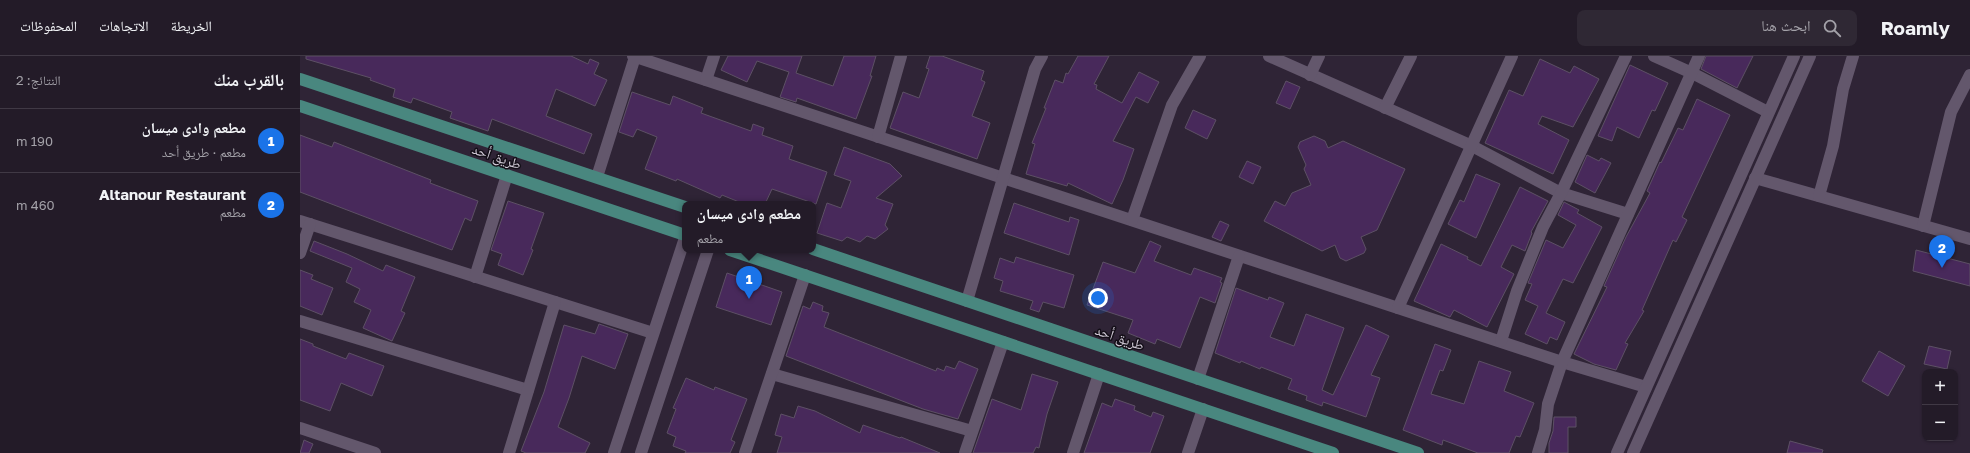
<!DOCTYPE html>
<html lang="ar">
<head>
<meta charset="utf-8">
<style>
  body { margin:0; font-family:"Golos Text","Noto Naskh Arabic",sans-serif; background:#2f2834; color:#f1f3f6; direction:rtl }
  .controls { position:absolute; right:12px; bottom:12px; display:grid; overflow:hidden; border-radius:8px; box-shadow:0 1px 3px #0004 }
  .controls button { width:36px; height:36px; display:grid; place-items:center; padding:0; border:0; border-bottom:1px solid #403945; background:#231b28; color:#f1f3f6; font:20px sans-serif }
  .you { position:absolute; left:798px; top:242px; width:14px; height:14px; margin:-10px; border:3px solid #fff; border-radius:50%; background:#1a73e8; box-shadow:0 0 0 6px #1a73e833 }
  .badge { display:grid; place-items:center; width:26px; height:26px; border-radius:50%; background:#1a73e8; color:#fff; font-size:13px; font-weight:700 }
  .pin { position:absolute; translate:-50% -33px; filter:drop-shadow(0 1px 2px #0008) }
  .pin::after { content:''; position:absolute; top:21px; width:14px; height:12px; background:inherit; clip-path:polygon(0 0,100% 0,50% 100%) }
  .popup { position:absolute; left:382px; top:145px; width:134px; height:52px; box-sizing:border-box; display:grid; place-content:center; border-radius:8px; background:#231b28; filter:drop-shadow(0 1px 3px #0005); font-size:13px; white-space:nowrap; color:#a3a1a8 }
  .popup b { font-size:15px; color:#f1f3f6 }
  .popup::after { content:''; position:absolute; left:50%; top:100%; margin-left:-8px; border:8px solid transparent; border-top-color:#231b28 }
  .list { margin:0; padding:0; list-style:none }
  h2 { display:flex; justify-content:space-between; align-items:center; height:52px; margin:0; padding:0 16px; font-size:17px }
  h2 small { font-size:13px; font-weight:400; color:#a3a1a8 }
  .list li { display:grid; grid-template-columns:26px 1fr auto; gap:12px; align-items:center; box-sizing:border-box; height:64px; padding:0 16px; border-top:1px solid #403945 }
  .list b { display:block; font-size:15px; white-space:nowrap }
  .list p { margin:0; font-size:13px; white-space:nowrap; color:#a3a1a8 }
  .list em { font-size:13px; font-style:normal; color:#a3a1a8 }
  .icon { flex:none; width:22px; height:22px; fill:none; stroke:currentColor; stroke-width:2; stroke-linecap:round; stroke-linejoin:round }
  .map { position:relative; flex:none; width:1670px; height:397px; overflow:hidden; direction:ltr }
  header { display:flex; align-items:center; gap:24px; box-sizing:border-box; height:56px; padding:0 20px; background:#231b28; border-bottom:1px solid #403945 }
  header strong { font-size:19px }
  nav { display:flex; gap:22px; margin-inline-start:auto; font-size:14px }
  .search { width:280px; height:36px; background:#2f2834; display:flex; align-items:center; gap:10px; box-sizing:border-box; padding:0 14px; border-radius:8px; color:#a3a1a8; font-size:15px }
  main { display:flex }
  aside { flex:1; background:#231b28 }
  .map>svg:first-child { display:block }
  .building { fill:#48295b; stroke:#5d5065 }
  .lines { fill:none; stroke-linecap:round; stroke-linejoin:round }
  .minor { stroke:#63576c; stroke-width:12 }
  .major { stroke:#49877f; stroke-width:12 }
  .labels { text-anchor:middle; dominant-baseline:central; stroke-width:3; stroke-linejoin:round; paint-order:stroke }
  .street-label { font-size:14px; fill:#d5cedb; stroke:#140f18 }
</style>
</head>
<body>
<header>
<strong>Roamly</strong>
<div class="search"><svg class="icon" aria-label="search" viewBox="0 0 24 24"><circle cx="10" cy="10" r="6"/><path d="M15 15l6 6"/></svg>ابحث هنا</div>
<nav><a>الخريطة</a><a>الاتجاهات</a><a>المحفوظات</a></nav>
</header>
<main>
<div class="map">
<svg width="1670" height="397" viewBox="0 0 1670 397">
  <rect width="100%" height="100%" fill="#2f2436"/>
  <g class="building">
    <path d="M6 0H271L288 8 290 3 299 7 294 18 307 24 295 50 256 33 246 60 292 78 284 98 192 63 188 75 150 62 152 56 113 42 111 47 93 41 95 33 70 24 71 22 6 3Z"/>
    <path d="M428 0H502L496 17 533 30 544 0H576L570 20H572L556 63 497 42 496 46 480 41 489 16 457 5 447 26 421 14Z"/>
    <path d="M630 0H642L684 15 681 24 685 26 672 60 690 67 677 103 590 72 603 36 619 42 629 13 626 12Z"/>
    <path d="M778 0H809L794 28 797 29 796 33 822 47 839 16 859 26 848 47 836 41 813 85 834 93 823 124 812 148 768 127 767 130 726 118 735 88 732 87 746 52H744L755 24 763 27 766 17 768 18Z"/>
    <path d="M1406 0H1453L1437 32 1401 13Z"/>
    <path d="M1240 3 1270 17 1274 10 1299 23 1273 71 1242 60 1238 68 1269 84 1253 118 1185 87 1209 34 1223 40Z"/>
    <path d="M1330 9 1368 27 1355 55 1352 54 1339 82 1317 71 1312 85 1298 80Z"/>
    <path d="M986 25 1000 31 990 53 976 47Z"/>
    <path d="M332 36 370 49 373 40 403 52 401 57 451 75 453 68 464 72 462 79 493 90 489 103 527 116 516 148 472 133 465 148H444L422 139 420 142 377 123 376 125 345 113 357 81 337 73 333 81 319 76Z"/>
    <path d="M1397 43 1430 59 1382 161 1387 164 1376 186 1373 184 1342 254 1344 255 1325 287 1328 288 1316 314 1294 308 1274 298 1307 231 1304 230 1326 181 1350 137 1347 135 1360 106 1361 107 1378 72 1383 74Z"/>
    <path d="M893 54 916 64 907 83 885 72Z"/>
    <path d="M0 79 32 91 34 86 131 124 130 127 178 145 171 165 165 162 152 194 0 136Z"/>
    <path d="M1014 80 1025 85 1028 92 1043 85 1105 113 1077 174 1061 181 1066 193 1064 197 1046 205 1040 202 1035 189 1022 195 964 165 975 145 985 150 992 137 1011 129 1004 113 1006 109 998 91 1000 86Z"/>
    <path d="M544 91 590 108 602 120 576 142 593 148 585 169 588 173 575 183 567 180 560 186 547 181 542 185 517 177 527 147 541 152 551 125 534 119Z"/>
    <path d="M1287 99 1299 105 1301 102 1311 107 1295 137 1275 126Z"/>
    <path d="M947 105 961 111 953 128 939 121Z"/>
    <path d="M1176 118 1200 128 1176 182 1148 168 1160 144 1164 146Z"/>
    <path d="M1220 131 1248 145 1231 176 1232 177 1225 195 1212 189 1201 211 1214 218 1187 271 1154 254 1150 261 1114 245 1141 188 1168 201 1167 203 1181 210Z"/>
    <path d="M208 145 244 157 231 193 233 194 223 219 198 209 202 198 191 194Z"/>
    <path d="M1264 146 1279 154 1277 157 1302 171 1273 227 1263 223 1246 257 1265 266 1257 284 1250 281 1247 288 1225 278 1238 250 1225 244 1232 228 1228 227 1246 184 1263 192 1276 169 1258 159Z"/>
    <path d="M714 147 769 166 770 161 779 164 769 199 704 177Z"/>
    <path d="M920 165 929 169 921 185 912 181Z"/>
    <path d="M14 185 47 198 83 215 86 209 115 221 101 255 105 257 92 285 63 272 71 254 54 246 60 233 46 226 52 212 10 195Z"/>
    <path d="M850 185 861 190 854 205 891 219 894 212 922 222 920 226 922 227 915 247 900 241 880 292 857 283 855 288 828 277 833 264 787 249 803 206 835 217Z"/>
    <path d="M1616 194 1670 208V230L1613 215Z"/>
    <path d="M716 201 774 219 764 252 743 246 739 256 730 253 733 245 700 235 703 225 694 222 700 202 714 207Z"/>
    <path d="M0 214 13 219 11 223 33 232 22 259 0 250Z"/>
    <path d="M427 217 482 236 471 269 416 251Z"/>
    <path d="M936 232 968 244 969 241 984 247 970 281 994 290 1006 258 1044 272 1022 334 1033 339 1066 269 1089 280 1071 319 1080 322 1066 361 1023 346 1022 350 1006 344 1007 340 988 333 992 323 961 311 960 313 941 305 940 307 915 297Z"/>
    <path d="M513 246 523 250 522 255 529 257 524 271 636 315 637 312 644 315 646 310 655 313 659 305 678 313 658 363 623 353 486 300 503 250 510 253Z"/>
    <path d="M299 268 328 278 315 313 282 300 269 342 258 371 290 387 285 397H226L221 395 244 336 264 269 295 278Z"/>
    <path d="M0 283 13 288V290L46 303 49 297 84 310 72 340 41 327 30 355 0 344Z"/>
    <path d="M1135 288 1151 294 1143 315 1140 314 1131 338 1164 348 1179 305 1211 316 1204 335 1234 347 1220 381 1216 380 1209 397H1178L1143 384 1142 389 1103 374Z"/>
    <path d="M1629 290 1651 295 1647 313 1624 308Z"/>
    <path d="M1579 295 1605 310 1588 340 1562 325Z"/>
    <path d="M732 318 758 326 747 358 739 392 736 391 733 397H673L692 343 721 354Z"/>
    <path d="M386 322 414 334 415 331 447 343 431 384 435 386 430 397H385L386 395 373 390 376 381 367 377 376 353 373 352Z"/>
    <path d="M815 343 835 350 834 354 851 361 853 356 864 360 850 397H784L802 347 812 351Z"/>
    <path d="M498 350 515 355 560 377 563 369 600 382 601 381 640 397H477L482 381 475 379 481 358 494 362Z"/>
    <path d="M1254 361H1276V371H1268V397H1249V387L1253 375Z"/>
    <path d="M4 384 13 388 9 397H0Z"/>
    <path d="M1490 385 1523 394 1522 397H1487Z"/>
  </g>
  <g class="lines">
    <g class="minor">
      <path d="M333 0 1262 306 1346 331"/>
      <path d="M969 0 1172 90 1261 137 1328 158"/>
      <path d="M1354 0 1392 17 1468 56"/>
      <path d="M1010 19 1019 0"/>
      <path d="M406 24 414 0"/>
      <path d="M1085 52 1111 0"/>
      <path d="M578 81 601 0"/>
      <path d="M297 121 335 1"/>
      <path d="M1455 122 1670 183"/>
      <path d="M1519 140 1533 90 1543 33 1553 0"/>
      <path d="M832 164 872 49 900 0"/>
      <path d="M0 165 353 277"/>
      <path d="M1623 170 1651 56 1670 19"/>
      <path d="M0 197 10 168"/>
      <path d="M175 221 207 119"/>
      <path d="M667 245 735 13 742 0"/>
      <path d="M1098 252 1212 0"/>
      <path d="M0 265 228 334"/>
      <path d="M1201 285 1217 235 1243 171 1261 137 1326 0"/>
      <path d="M472 318 672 375"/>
      <path d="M898 323 939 200"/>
      <path d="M0 372 75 397"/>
      <path d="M209 397 255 246"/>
      <path d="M314 397 385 182"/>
      <path d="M341 397 408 194"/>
      <path d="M445 397 505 219"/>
      <path d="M665 397 703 286"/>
      <path d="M773 397 799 318"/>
      <path d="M888 397 903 353"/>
      <path d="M1238 397 1245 374 1248 348 1262 306 1399 0"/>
      <path d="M1317 397 1494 0"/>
      <path d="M1333 397 1510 0"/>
    </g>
    <g class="major">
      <path d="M0 23 385 151"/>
      <path d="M0 50 385 179"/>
      <path d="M513 193 1118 397"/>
      <path d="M430 194 1033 397"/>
    </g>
  </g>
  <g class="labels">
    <g class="street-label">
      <text transform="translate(197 100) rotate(19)">طريق أحد</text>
      <text transform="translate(820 281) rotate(19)">طريق أحد</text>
    </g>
  </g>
</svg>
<div class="controls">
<button>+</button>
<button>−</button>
</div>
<div class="you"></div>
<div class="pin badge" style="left:449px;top:243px">1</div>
<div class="popup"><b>مطعم وادى ميسان</b>مطعم</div>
<div class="pin badge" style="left:1642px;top:212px">2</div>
</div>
<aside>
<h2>بالقرب منك<small>النتائج: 2</small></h2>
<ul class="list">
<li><span class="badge">1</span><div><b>مطعم وادى ميسان</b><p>مطعم · طريق أحد</p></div><em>190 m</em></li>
<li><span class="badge">2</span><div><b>Altanour Restaurant</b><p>مطعم</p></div><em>460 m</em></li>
</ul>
</aside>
</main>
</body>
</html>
